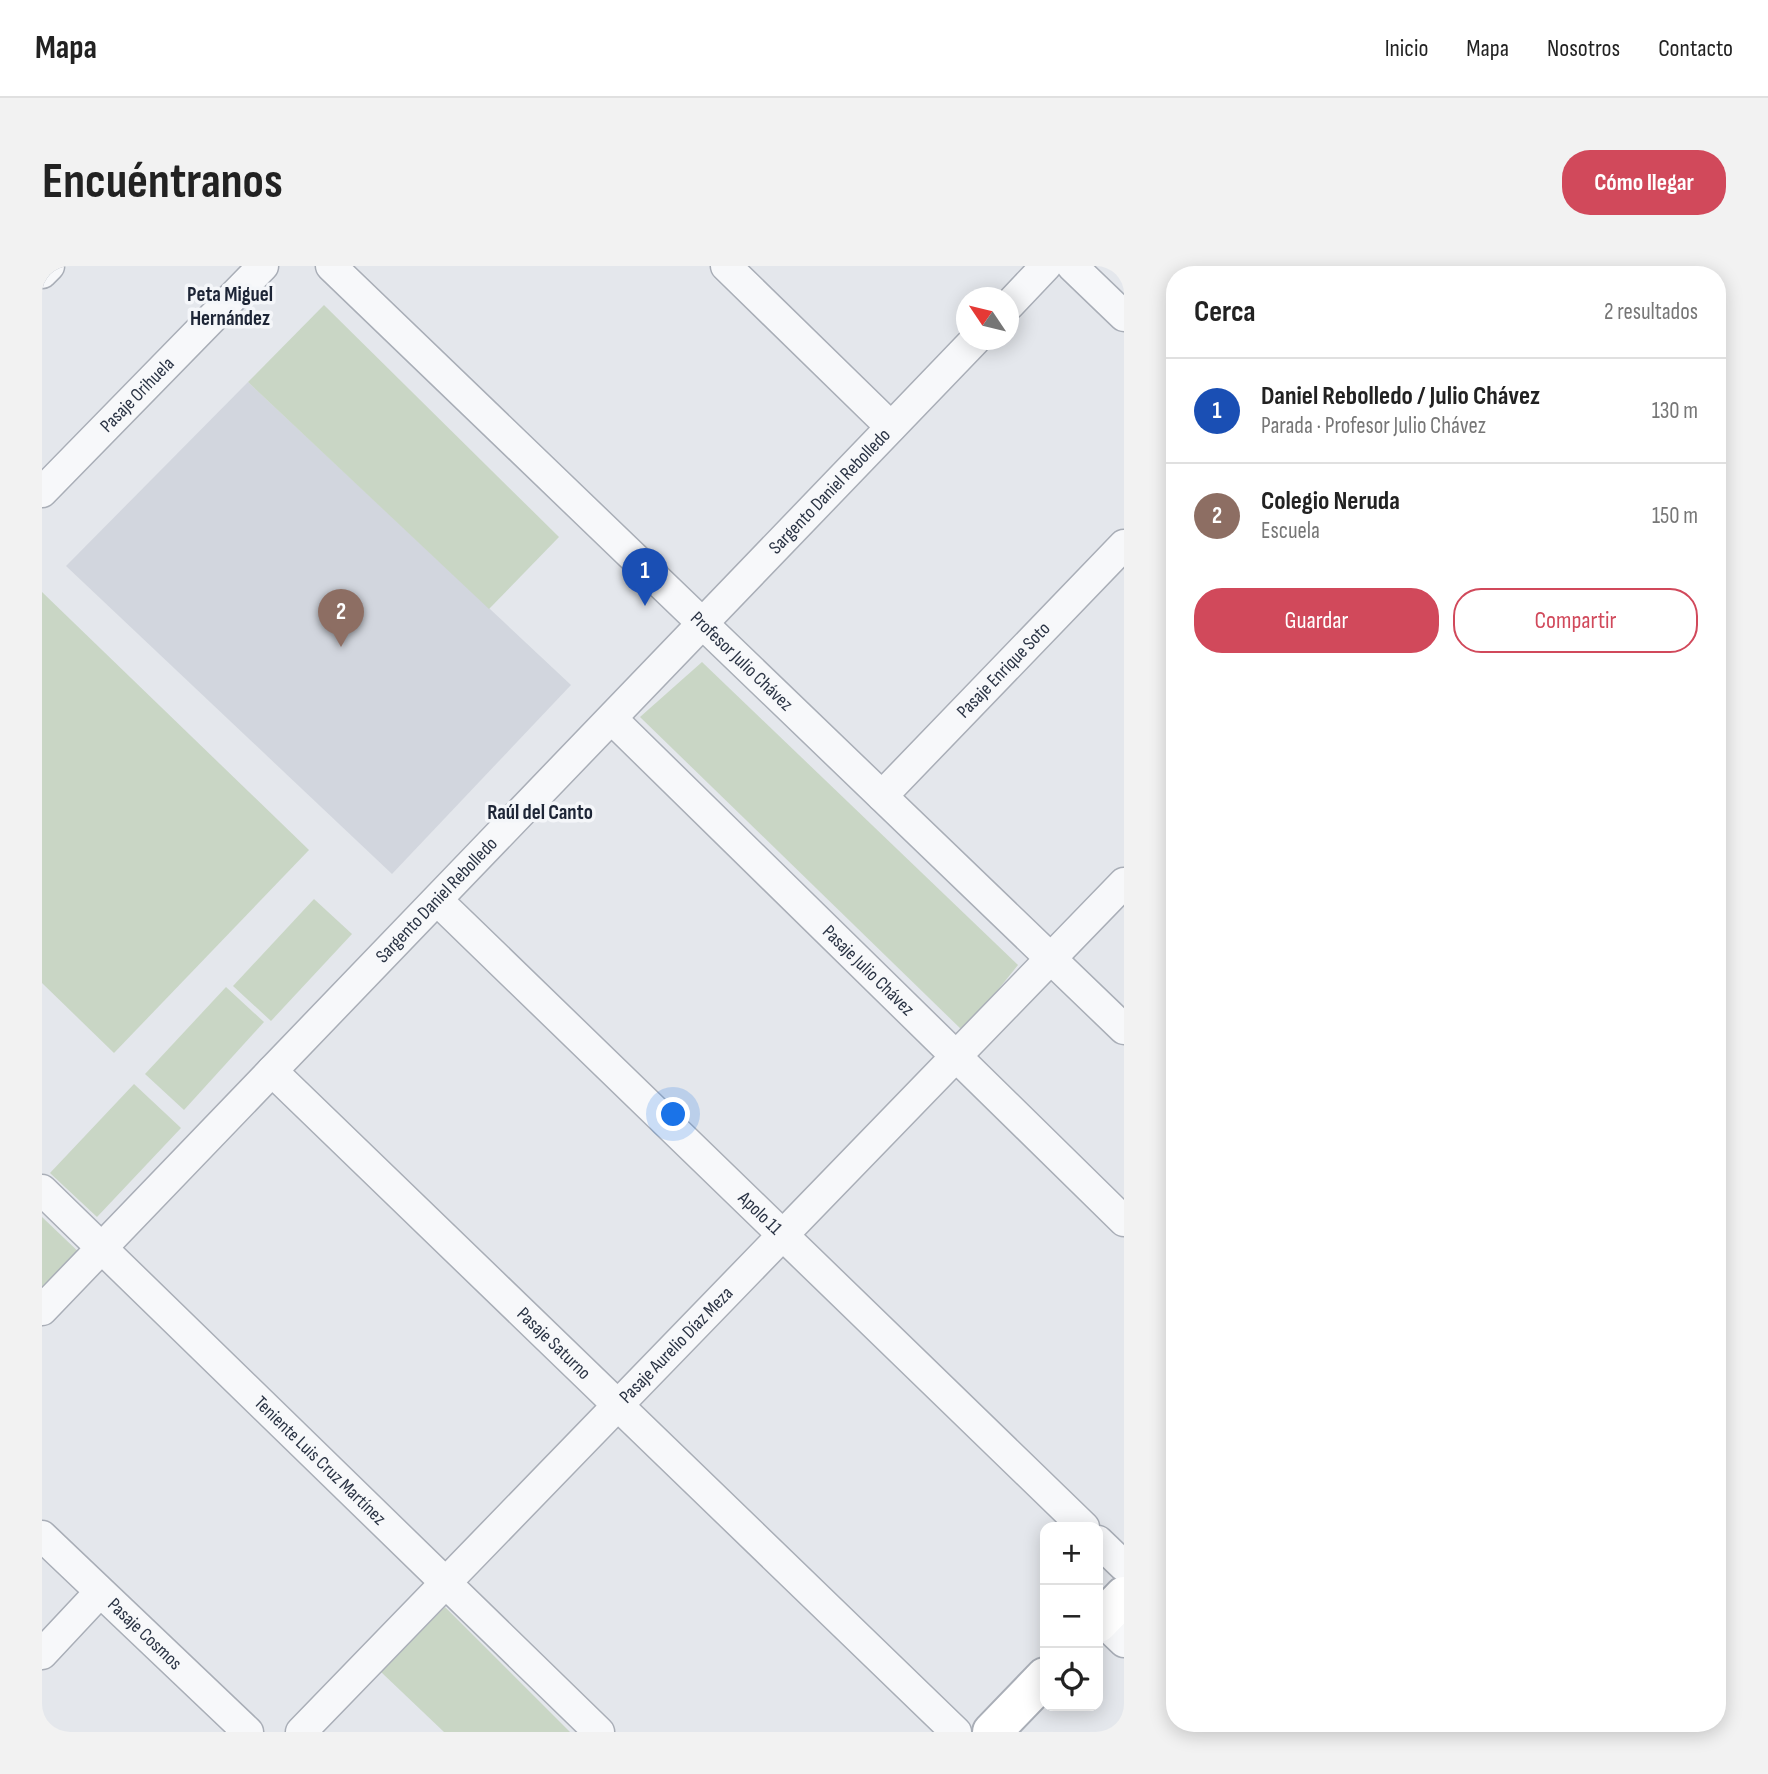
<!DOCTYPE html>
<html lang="es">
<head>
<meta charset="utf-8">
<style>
  body { margin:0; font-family:"Sofia Sans Condensed",sans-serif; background:#f2f2f2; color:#222 }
  .controls { position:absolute; right:21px; bottom:21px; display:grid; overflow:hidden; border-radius:14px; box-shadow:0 4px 18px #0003 }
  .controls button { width:63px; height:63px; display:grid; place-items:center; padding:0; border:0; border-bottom:2px solid #e0e0e0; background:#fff; color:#222; font:35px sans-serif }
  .compass { position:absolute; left:914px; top:21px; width:63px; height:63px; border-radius:50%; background:#fff; box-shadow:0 4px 18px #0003; rotate:305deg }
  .you { position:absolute; left:632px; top:849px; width:24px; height:24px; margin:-18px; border:5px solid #fff; border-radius:50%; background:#1a73e8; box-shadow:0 0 0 10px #1a73e833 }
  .badge { display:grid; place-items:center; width:46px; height:46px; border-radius:50%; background:#d1495b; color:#fff; font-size:23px; font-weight:700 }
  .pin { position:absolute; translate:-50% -58px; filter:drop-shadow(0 2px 4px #0008) }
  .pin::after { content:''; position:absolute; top:37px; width:24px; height:21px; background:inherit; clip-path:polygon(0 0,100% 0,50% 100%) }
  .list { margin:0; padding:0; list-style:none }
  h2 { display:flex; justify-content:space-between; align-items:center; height:91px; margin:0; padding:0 28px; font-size:30px }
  h2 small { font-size:23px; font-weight:400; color:#767676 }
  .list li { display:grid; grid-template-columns:46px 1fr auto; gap:21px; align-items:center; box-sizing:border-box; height:105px; padding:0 28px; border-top:2px solid #e0e0e0 }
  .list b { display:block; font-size:26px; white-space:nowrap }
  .list p { margin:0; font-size:23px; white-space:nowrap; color:#767676 }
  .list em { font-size:23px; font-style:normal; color:#767676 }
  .actions { display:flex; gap:14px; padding:21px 28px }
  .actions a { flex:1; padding:16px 0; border:2px solid #d1495b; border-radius:28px; text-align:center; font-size:24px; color:#d1495b }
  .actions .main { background:#d1495b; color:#fff }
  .icon { flex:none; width:38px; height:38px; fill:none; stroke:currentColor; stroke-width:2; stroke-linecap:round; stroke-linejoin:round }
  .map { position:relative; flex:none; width:1082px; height:1466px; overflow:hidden; border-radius:28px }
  header { display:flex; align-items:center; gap:42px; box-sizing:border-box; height:98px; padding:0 35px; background:#fff; border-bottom:2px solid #e0e0e0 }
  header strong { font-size:33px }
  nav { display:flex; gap:38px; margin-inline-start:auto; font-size:24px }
  .intro { display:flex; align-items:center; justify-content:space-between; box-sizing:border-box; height:168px; padding:0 42px }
  h1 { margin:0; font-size:49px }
  .button { padding:18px 32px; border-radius:28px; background:#d1495b; color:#fff; font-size:24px; font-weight:700 }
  main { display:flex; gap:42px; padding:0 42px }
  aside { flex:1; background:#fff; border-radius:28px; box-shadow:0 4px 18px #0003 }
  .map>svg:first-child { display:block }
  .built { fill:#d2d6de }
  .green { fill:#c9d6c5 }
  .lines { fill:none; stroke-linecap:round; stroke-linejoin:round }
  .street-casing { stroke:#a9aeb7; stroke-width:33 }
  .secondary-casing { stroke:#a9aeb7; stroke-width:42 }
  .street { stroke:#f7f8fa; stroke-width:30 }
  .secondary { stroke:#fff; stroke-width:38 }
  .labels { text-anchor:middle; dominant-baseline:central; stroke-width:7; stroke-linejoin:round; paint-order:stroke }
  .street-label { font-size:19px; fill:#2b3445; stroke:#f4f6f9 }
  .neighbourhood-label { font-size:21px; font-weight:bold; fill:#1d2536; stroke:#f4f6f9 }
</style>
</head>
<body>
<header>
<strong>Mapa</strong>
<nav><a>Inicio</a><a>Mapa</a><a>Nosotros</a><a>Contacto</a></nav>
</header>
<div class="intro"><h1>Encuéntranos</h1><a class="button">Cómo llegar</a></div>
<main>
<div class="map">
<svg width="1082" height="1466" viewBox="0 0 1082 1466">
  <rect width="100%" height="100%" fill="#e4e7ec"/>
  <path class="built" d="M206 116 529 419 350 608 24 300Z"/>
  <g class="green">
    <path d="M282 39 517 271 447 343 206 116Z"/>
    <path d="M0 326 267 584 72 787 0 717Z"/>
    <path d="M660 396 976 699 922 766 598 451Z"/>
    <path d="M272 633 310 668 229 755 191 720Z"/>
    <path d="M184 721 222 756 142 844 103 808Z"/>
    <path d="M92 818 139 862 55 951 8 907Z"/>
    <path d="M0 951 44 993 0 1039Z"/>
    <path d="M403 1341 528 1466H402L339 1406Z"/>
  </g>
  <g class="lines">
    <g class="street-casing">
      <g id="street">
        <path id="s1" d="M289 0 1082 763"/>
        <path d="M684 0 849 161"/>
        <path d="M1030 0 1082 50"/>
        <path d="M0 7 7 0"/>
        <path d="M967 39 1004 0"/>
        <path id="s2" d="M0 226 221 0"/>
        <path id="s3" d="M570 453 1082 955"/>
        <path id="s4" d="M840 530 1082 279"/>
        <path id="s5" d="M395 634 1042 1261"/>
        <path id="s6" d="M230 805 914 1466"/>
        <path id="s7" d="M0 924 557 1466"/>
        <path id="s8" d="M0 1044 933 74"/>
        <path id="s9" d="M0 1270 206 1466"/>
        <path d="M1056 1275 1082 1300"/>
        <path d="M1059 1354 1082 1376"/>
        <path d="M0 1388 58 1326"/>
        <path id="s10" d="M259 1466 1082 617"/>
      </g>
    </g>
    <g class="secondary-casing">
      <g id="secondary">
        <path d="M1056 1357 1082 1330"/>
        <path d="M950 1466 1003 1411"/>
      </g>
    </g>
    <use href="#street" class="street"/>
    <use href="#secondary" class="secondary"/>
  </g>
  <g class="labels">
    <g class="street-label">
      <text stroke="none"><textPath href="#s2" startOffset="136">Pasaje Orihuela</textPath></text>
      <text stroke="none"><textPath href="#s8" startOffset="1136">Sargento Daniel Rebolledo</textPath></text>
      <text stroke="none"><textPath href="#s1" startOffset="570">Profesor Julio Chávez</textPath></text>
      <text stroke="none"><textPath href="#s4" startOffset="175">Pasaje Enrique Soto</textPath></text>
      <text stroke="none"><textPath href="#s8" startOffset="569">Sargento Daniel Rebolledo</textPath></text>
      <text stroke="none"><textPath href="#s3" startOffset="359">Pasaje Julio Chávez</textPath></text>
      <text stroke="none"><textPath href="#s5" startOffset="450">Apolo 11</textPath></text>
      <text stroke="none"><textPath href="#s6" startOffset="392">Pasaje Saturno</textPath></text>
      <text stroke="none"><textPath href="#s10" startOffset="539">Pasaje Aurelio Díaz Meza</textPath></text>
      <text stroke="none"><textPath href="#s7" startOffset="388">Teniente Luis Cruz Martínez</textPath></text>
      <text stroke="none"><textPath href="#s9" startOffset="142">Pasaje Cosmos</textPath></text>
    </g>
    <g class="neighbourhood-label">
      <text x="188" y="28">Peta Miguel<tspan x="188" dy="24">Hernández</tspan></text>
      <text x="498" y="546">Raúl del Canto</text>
    </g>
  </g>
</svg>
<div class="controls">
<button>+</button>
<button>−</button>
<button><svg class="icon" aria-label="locate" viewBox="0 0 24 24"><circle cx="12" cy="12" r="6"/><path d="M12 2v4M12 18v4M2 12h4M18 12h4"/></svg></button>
</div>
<svg class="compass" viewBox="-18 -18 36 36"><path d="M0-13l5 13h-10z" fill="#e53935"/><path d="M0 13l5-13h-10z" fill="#767676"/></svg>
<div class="you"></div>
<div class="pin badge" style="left:603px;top:340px;background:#1a4fb4">1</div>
<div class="pin badge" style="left:299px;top:381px;background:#8d6e63">2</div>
</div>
<aside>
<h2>Cerca<small>2 resultados</small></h2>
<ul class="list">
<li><span class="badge" style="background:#1a4fb4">1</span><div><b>Daniel Rebolledo / Julio Chávez</b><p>Parada · Profesor Julio Chávez</p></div><em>130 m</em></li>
<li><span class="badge" style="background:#8d6e63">2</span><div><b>Colegio Neruda</b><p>Escuela</p></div><em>150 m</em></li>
</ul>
<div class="actions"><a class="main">Guardar</a><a>Compartir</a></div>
</aside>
</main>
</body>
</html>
